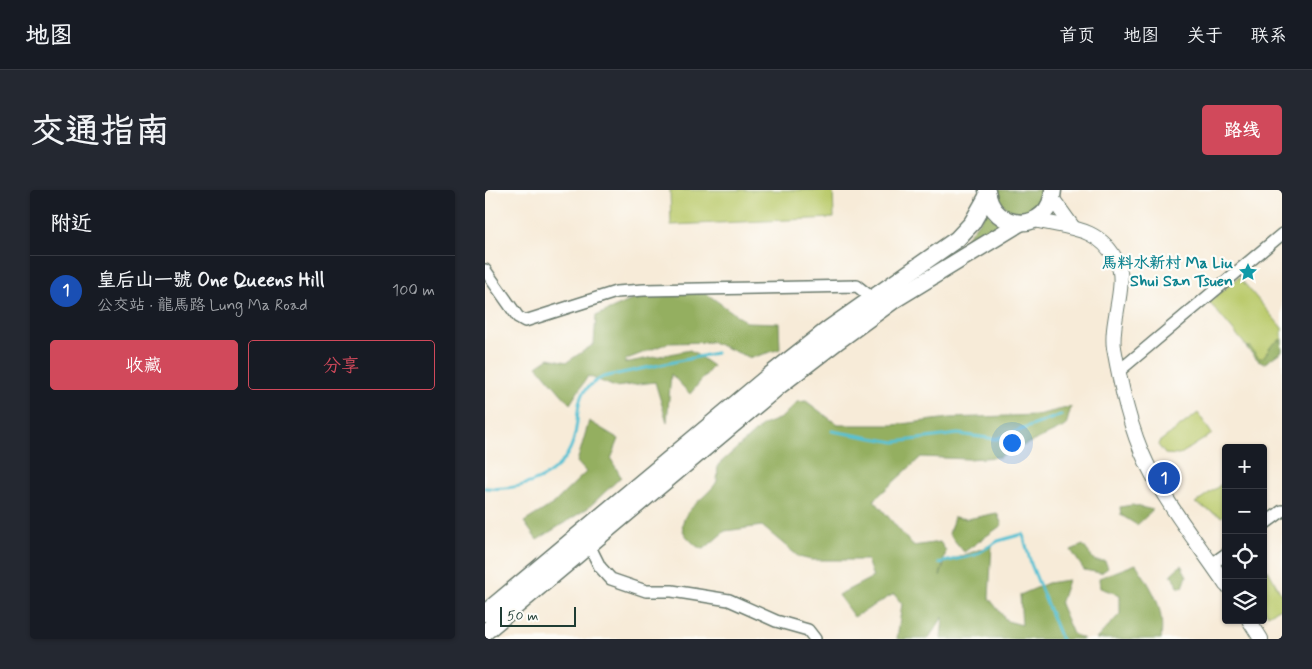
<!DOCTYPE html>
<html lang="zh">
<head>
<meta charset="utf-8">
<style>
  body { margin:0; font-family:Mynerve,"LXGW WenKai TC",sans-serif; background:#242831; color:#f1f3f6 }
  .controls { position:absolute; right:15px; bottom:15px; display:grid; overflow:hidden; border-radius:5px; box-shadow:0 1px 4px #0004 }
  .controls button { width:45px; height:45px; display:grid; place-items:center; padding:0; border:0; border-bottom:1px solid #363941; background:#171b24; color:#f1f3f6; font:25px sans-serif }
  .scale { position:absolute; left:15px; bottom:12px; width:76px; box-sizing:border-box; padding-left:5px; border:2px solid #1f3d34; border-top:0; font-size:14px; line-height:18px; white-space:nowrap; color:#1f3d34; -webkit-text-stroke:4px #fdfcf7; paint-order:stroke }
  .you { position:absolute; left:526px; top:252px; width:18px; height:18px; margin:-12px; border:4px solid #fff; border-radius:50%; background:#1a73e8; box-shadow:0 0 0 8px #1a73e833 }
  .badge { display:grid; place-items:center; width:32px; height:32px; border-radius:50%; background:#d1495b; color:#fff; font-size:16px; font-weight:700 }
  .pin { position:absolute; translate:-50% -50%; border:2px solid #fff; box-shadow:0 1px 5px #0006 }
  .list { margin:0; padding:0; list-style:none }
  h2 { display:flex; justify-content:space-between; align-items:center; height:65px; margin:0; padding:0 20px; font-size:21px }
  h2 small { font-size:16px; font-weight:400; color:#9ea1a6 }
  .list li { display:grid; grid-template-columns:32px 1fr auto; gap:15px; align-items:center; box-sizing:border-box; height:70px; padding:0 20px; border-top:1px solid #363941 }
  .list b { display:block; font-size:19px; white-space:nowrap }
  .list p { margin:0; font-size:16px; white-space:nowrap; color:#9ea1a6 }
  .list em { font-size:16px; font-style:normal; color:#9ea1a6 }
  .actions { display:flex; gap:10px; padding:15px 20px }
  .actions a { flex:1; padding:11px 0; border:1px solid #d1495b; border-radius:5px; text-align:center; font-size:18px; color:#d1495b }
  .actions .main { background:#d1495b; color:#fff }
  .icon { flex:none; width:28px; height:28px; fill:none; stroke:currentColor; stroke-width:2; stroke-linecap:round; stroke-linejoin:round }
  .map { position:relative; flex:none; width:797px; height:449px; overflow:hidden; border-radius:5px }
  header { display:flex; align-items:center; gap:30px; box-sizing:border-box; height:70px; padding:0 25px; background:#171b24; border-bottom:1px solid #363941 }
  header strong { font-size:24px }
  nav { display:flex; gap:28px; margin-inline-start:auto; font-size:18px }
  .intro { display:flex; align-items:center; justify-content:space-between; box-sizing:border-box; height:120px; padding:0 30px }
  h1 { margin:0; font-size:35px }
  .button { padding:12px 22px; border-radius:5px; background:#d1495b; color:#fff; font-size:18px; font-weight:700 }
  main { display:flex; gap:30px; padding:0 30px }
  aside { flex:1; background:#171b24; border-radius:5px; box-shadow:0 1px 4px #0004 }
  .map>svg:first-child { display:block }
  .green { fill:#bbcb6d; stroke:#6d8450 }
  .forest { fill:#94af60; stroke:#5a764a }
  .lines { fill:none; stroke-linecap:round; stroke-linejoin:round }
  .stream { stroke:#57c1d3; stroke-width:3 }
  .minor-casing { stroke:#6b7a6d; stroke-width:14 }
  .tertiary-casing { stroke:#6b7a6d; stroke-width:16 }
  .secondary-casing { stroke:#6b7a6d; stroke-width:19 }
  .minor { stroke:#fff; stroke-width:11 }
  .tertiary { stroke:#fff; stroke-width:14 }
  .secondary { stroke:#fff; stroke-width:16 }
  .labels { text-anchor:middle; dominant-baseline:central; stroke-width:4.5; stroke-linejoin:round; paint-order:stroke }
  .culture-label { font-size:16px; font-weight:bold; fill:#0d838f; stroke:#fdfcf7; text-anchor:end }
</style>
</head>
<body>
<header>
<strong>地图</strong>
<nav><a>首页</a><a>地图</a><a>关于</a><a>联系</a></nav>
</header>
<div class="intro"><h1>交通指南</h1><a class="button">路线</a></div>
<main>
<aside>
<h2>附近<small></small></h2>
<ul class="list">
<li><span class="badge" style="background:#1a4fb4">1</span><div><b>皇后山一號 One Queens Hill</b><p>公交站 · 龍馬路 Lung Ma Road</p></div><em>100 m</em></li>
</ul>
<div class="actions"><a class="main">收藏</a><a>分享</a></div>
</aside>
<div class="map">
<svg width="797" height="449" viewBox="0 0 797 449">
  <rect width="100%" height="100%" fill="#fdfcf7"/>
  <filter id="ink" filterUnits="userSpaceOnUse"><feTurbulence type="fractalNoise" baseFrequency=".02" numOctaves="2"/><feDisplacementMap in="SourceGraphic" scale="10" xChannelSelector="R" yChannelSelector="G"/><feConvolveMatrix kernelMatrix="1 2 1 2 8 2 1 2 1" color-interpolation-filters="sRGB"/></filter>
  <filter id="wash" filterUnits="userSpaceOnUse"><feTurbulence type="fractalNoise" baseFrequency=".0096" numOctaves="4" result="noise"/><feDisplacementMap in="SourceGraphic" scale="20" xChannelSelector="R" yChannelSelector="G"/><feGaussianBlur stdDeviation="1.12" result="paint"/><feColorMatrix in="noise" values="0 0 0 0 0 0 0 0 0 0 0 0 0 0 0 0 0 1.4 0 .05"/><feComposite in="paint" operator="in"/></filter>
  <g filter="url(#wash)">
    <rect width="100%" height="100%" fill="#f7ebd8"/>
    <g class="green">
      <path d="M185 0H348L349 28 186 35Z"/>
      <path d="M754 87 797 138V154L775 172 724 112Z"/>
      <path d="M713 223 727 244 694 265 680 264 673 255 674 252Z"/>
      <path d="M741 291V323L737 327 710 313Z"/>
      <path d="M783 380 797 406V417L783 425 778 417V383Z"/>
    </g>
    <g class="forest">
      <path d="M513 0H558C555 29 514 30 513 0Z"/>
      <path d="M502 21 514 34 480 56 477 53Z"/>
      <path d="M160 101 222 104 261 132 294 133 295 159 266 168 227 152 183 153 142 169 139 173 205 160 228 176 205 204 186 184 182 232 170 192 130 197 103 186 85 214 52 176 64 168 82 172 109 154 111 126 149 109Z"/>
      <path d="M796 149 797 161 780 173 775 172 761 157H765L774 168H778L787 155Z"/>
      <path d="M321 211 353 235H409L464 228 552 225 586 217 581 236 514 267 483 269 436 267 389 310 428 356 455 352 461 361 455 386 460 372 507 355 504 408 522 431 537 435 535 405 563 393 583 390 575 414 588 444 599 449H456L458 427 443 449H412L417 414 409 404 369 427 353 405 388 387 382 370H326L314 367 277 336 240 341 219 359C212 358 208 353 203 348 182 327 226 306 232 291 233 286 232 279 233 275L278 235 296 228 312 212Z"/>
      <path d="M104 231 134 249 126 269 136 287 103 318 52 350 39 332 68 314 101 282 92 272Z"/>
      <path d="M647 315 668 320 652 335 636 325 635 317Z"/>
      <path d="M512 323 517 335 479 362 464 344 469 327 482 329Z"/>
      <path d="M598 355 610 371H620L623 378 616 383 599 380 586 360Z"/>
      <path d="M651 374C667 399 680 417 676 449H611L635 424V405L615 398 614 388Z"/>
      <path d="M696 375 702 386 698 397H693L686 384Z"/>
    </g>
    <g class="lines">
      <g class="stream">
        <path d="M347 241 410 252 473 244 511 249 576 225"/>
        <path d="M0 298C38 301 81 287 90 244 96 216 87 203 118 187L231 163"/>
        <path d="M454 373 490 365 513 351 538 344 546 374 576 449"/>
      </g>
    </g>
  </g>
  <g filter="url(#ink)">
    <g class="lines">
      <g class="minor-casing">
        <g id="minor">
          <path d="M0 80 33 127 40 131 131 102 159 100 372 96 387 108"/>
          <path d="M634 181 797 44"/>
          <path d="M778 335 797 321"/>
          <path d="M102 358 107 361 115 377 126 389 161 401H187L244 410 291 431 323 440 330 449"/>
          <path d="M727 374 741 364"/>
        </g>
      </g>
      <g class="tertiary-casing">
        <g id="tertiary">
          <path d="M567 8 587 36"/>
          <path d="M549 30C582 38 615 36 632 72 643 93 625 132 629 158 636 197 645 239 662 274 683 317 715 356 741 395"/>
          <path d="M764 430 776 449"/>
        </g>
      </g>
      <g class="secondary-casing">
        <g id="secondary">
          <path d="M502 0C506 44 566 43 568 0"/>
          <path d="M0 423 285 185 345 138 472 49 487 33 503 5"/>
          <path d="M0 442 294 196 354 150 409 110 535 33"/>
        </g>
      </g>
      <use href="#minor" class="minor"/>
      <use href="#tertiary" class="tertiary"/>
      <use href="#secondary" class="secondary"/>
    </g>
  </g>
  <defs>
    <g id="sight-bare" transform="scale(1.5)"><path d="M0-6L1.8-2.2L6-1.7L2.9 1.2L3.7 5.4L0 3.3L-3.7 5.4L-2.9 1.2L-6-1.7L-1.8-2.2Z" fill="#0f9aa8" stroke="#fdfcf7" stroke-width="2.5" paint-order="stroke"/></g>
  </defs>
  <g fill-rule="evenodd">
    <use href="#sight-bare" x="763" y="82"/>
  </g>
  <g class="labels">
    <g class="culture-label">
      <text x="748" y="73">馬料水新村 Ma Liu<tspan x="748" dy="18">Shui San Tsuen</tspan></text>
    </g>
  </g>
</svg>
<div class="controls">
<button>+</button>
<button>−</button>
<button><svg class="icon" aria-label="locate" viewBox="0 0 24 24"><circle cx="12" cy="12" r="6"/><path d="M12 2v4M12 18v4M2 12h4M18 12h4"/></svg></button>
<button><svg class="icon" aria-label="layers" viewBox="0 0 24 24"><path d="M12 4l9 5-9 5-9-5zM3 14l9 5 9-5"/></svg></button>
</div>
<div class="scale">50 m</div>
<div class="you"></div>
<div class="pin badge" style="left:679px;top:288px;background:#1a4fb4">1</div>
</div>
</main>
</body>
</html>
